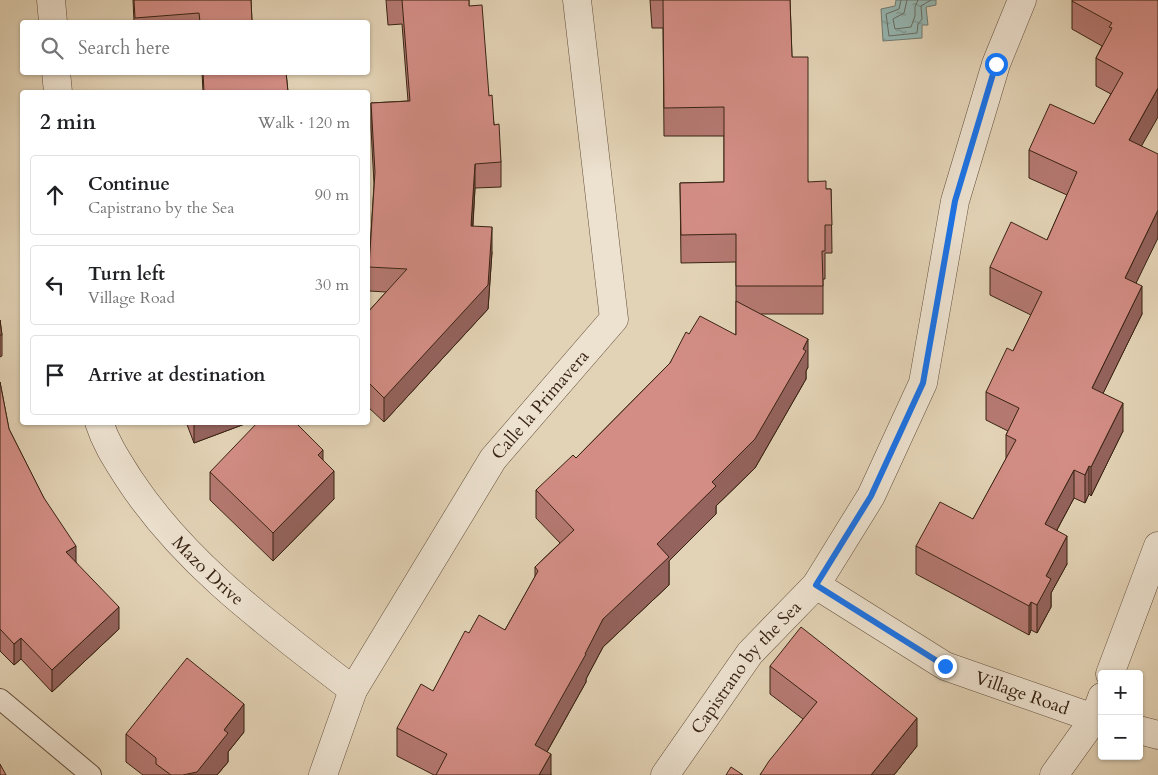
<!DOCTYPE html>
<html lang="en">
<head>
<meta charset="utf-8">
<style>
  body { margin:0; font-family:Cardo,serif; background:#f2f2f2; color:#202124 }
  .controls { position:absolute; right:15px; bottom:15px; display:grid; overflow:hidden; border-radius:5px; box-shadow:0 1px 4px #0004 }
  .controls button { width:45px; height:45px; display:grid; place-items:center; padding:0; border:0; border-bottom:1px solid #e0e0e0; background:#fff; color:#202124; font:25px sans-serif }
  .stop { position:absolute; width:15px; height:15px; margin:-11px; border:4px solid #1a73e8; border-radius:50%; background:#fff }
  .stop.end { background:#1a73e8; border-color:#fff; box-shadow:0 1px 5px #0008 }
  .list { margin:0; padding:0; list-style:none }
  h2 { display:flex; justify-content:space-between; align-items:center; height:65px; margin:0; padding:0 20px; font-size:21px }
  h2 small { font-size:16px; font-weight:400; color:#757577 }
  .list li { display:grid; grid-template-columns:32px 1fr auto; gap:15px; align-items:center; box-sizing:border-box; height:80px; margin:0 10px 10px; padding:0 10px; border:1px solid #e0e0e0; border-radius:5px }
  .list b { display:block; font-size:19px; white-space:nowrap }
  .list p { margin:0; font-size:16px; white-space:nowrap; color:#757577 }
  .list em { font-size:16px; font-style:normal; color:#757577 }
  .icon { flex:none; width:28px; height:28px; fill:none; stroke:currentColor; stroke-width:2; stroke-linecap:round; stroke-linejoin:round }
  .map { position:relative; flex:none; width:1158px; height:775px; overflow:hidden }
  .search { position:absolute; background:#fff; box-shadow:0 1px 4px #0004; left:20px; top:20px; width:350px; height:55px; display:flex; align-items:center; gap:12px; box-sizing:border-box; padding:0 18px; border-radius:5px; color:#757577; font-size:19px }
  .panel { position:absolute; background:#fff; box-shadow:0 1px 4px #0004; left:20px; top:90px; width:350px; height:335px; border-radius:5px }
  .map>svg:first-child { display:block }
  .water { fill:url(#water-ripples); stroke:#707c73 }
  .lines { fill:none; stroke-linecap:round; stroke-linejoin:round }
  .shore { stroke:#676d63; stroke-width:1 }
  .service-casing { stroke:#634f3c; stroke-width:22 }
  .minor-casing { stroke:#634f3c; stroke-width:29 }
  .tertiary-casing { stroke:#634f3c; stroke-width:29 }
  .service { stroke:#ede2d0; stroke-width:20 }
  .minor { stroke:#ede2d0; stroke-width:28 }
  .tertiary { stroke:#ede2d0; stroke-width:28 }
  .wall { fill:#b57972; stroke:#382313 }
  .shaded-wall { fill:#94635d; stroke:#382313 }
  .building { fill:#d38d85; stroke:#382313 }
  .route { stroke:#1a73e8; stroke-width:6 }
  .labels { text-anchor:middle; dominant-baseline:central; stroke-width:4; stroke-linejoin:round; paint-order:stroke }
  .street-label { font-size:18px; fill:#382313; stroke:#ede2d0 }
</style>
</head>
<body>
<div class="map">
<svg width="1158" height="775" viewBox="0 0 1158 775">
  <defs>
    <pattern id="water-ripples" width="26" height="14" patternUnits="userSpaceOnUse" patternTransform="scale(1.25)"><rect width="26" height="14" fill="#96b7b3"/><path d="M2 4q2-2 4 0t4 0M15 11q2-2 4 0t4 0" fill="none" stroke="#7b9490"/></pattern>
  </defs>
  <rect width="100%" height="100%" fill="#e3d3b6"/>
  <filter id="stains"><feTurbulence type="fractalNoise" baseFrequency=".004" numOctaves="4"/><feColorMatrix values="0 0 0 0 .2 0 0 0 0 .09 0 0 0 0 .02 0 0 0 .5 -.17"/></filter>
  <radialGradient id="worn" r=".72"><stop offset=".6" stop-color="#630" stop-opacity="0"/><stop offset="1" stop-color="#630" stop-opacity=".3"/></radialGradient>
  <path class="water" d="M896 0H936V5L926 7 928 25H922V38L883 41 881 9 895 6Z"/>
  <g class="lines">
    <g class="shore">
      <path d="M901 0 899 9 886 14 889 36 917 33 918 24 922 19 921 6 931 0"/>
      <path d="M907 0 904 13 893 19 895 29 911 27 915 16V7L918 0"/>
    </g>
    <g class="service-casing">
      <path id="service" d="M0 699 91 775"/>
    </g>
    <g class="minor-casing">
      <g id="minor">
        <path d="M51 0 53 22"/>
        <path d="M56 72 58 92"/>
        <path id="s1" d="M99 422C106 444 117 460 129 479 186 566 272 627 353 690"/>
        <path id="s2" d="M816 585 945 666 1102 721"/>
        <path d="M1110 674 1158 546"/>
        <path d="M1139 730 1158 735"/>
        <path id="s3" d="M665 775 750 653 816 585 871 496 923 383 955 201 996 64 1022 0"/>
        <path d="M1054 775 1094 719 1102 697"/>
      </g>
    </g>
    <g class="tertiary-casing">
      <g id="tertiary">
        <path id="s4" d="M323 775 353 690 493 459 614 319 577 0"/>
      </g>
    </g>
    <use href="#service" class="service"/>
    <use href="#minor" class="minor"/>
    <use href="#tertiary" class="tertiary"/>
  </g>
  <g class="wall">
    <path d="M133 0H251L252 22H134Z"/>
    <path d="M386 0H469V6L489 96 501 162V187L475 188 473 226 492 252 488 309 384 422 368 407V312L386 292 369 291V267L374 184 371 128V103L408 101 402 24 388 25Z"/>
    <path d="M650 0H790L792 57 808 182 826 189H831L832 253H825V279H823V314H761L808 367 806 371V379L755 468 716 506V514L669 561V585L603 647 586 679V682L547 752 551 775H434L397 756V728L433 691 469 633 505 630 535 577V567L560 543 536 518V490L576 458 670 363 689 334 736 335V262L681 263 680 183 724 182V136H664L663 28H652Z"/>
    <path d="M1158 0 1141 146 1136 283 1142 314 1103 393 1123 431 1091 496 1089 494 1085 503 1074 498 1057 530 1067 564 1051 593V607L1037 633 1031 630 1029 635 916 574V546L973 519 1006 459V435L1008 431 986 420V392L1013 351 1031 315 990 295V267L1047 240 1067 195 1029 178V150L1094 124 1111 94 1096 86V58L1102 46 1072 29V1Z"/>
    <path d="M202 72H286L288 92H203Z"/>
    <path d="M0 320 2 335V356L0 357Z"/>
    <path d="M0 382 9 429 76 562 119 629 52 692 21 659 14 665 0 651Z"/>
    <path d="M186 422H250L194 443Z"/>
    <path d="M323 460 334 499 273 561 210 500V472Z"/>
    <path d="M770 666 917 746 894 775H760L803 719 770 694Z"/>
    <path d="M244 732 228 752V762L217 775H143L126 762V734Z"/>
  </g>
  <g class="shaded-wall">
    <path d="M1158 88V117L1129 168V140Z"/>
    <path d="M475 164V188L471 250V226Z"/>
    <path d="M1158 210V238L1125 306V278Z"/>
    <path d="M492 227V252L488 309 384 422V398Z"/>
    <path d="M1142 286V314L1092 416V388Z"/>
    <path d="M808 339V367L806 371V379L755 468 716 506V514L669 561V585L603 647 586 679V682L535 773V745L603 619 657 544 712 482 803 349Z"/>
    <path d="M1123 403V431L1091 496V467Z"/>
    <path d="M194 422H250L194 443Z"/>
    <path d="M323 450V478L318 455Z"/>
    <path d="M1089 466V494L1085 503V475Z"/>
    <path d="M1074 470V498L1045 552V524Z"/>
    <path d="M334 471V499L273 561V533Z"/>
    <path d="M1067 536V564L1051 593V607L1037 633V605L1046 576Z"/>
    <path d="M76 546V567L66 552Z"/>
    <path d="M1031 602V630L1029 635V606Z"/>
    <path d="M119 607V629L52 692V670Z"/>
    <path d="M21 638V659L14 665V644Z"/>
    <path d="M244 704V732L228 752V762L217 775H183L224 730Z"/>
    <path d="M917 718V746L894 775H871Z"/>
    <path d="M551 754V775H539Z"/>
  </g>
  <g class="building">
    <path d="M134 0H251L252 22H200L199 13 135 18Z"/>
    <path d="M402 0H469V6L482 5 489 96 492 95 494 125 499 124 501 162 475 164 471 226 492 227 488 285 384 398 368 382V312L407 269 369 267 375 172 371 103 410 101Z"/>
    <path d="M663 0H790L792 57H808V182L826 181V189H831L832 225H825V251H822L823 286H736V234L681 235 680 183 724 182V107L664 108Z"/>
    <path d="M1072 0H1158V88L1129 140 1158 154V210L1125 278 1142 286 1092 388 1123 403 1091 467 1089 466 1085 475 1074 470 1045 524 1067 536 1046 576 1051 579 1037 605 1031 602 1029 606 916 546 940 502 973 519 1016 440 1006 435 1019 408 986 392 1007 348 1013 351 1042 292 990 267 1011 222 1047 240 1077 172 1029 150 1050 104 1094 124 1123 73 1096 58 1112 28 1109 27 1112 23 1072 1Z"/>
    <path d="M282 21V22H264Z"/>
    <path d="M203 72H286L288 92H204Z"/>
    <path d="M736 301 808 339 803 349 806 351 755 439 712 482 716 486 657 544 669 557 603 619 585 654H586L535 745 551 754 539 775H436L447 754 397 728 421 684 433 691 465 631 469 633 479 615 505 630 538 571 535 567 574 530 536 490 573 455 576 458 670 363 686 332 689 334 700 316 736 335Z"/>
    <path d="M0 320 2 335H0Z"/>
    <path d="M0 382 9 429 44 498 76 546 66 552 119 607 52 670 21 638 14 644 0 629Z"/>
    <path d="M258 422H295L323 450 318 455 334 471 273 533 210 472Z"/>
    <path d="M801 627 917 718 871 775H760L769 761 817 702 770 666Z"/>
    <path d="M187 658 244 704 224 730 228 733 197 772 183 775H171L156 764V758L126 734Z"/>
    <path d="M0 764 6 775H0Z"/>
    <path d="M731 767 743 775H726Z"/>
  </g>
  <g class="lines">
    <path class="route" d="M945 666 816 585 871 496 923 383 955 201 996 64"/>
  </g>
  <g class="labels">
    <g class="street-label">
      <text stroke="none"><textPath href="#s4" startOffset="432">Calle la Primavera</textPath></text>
      <text stroke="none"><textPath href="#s1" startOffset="186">Mazo Drive</textPath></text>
      <text stroke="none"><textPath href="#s3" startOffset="135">Capistrano by the Sea</textPath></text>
      <text stroke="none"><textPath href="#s2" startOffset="234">Village Road</textPath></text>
    </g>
  </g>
  <rect width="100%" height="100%" filter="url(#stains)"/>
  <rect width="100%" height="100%" fill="url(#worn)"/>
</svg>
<div class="controls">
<button>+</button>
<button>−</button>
</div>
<div class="stop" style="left:996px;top:64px"></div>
<div class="stop end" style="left:945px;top:666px"></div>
<div class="search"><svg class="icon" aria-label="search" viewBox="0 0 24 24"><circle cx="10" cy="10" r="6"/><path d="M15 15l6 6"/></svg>Search here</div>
<section class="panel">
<h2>2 min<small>Walk · 120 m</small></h2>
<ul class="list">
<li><svg class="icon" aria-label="ahead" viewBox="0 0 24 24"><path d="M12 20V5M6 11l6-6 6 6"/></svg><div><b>Continue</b><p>Capistrano by the Sea</p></div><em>90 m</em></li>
<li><svg class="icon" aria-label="left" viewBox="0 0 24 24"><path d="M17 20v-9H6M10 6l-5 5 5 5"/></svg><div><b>Turn left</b><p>Village Road</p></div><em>30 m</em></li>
<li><svg class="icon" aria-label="arrive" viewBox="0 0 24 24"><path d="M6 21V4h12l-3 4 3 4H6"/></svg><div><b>Arrive at destination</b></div></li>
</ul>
</section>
</div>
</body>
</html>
